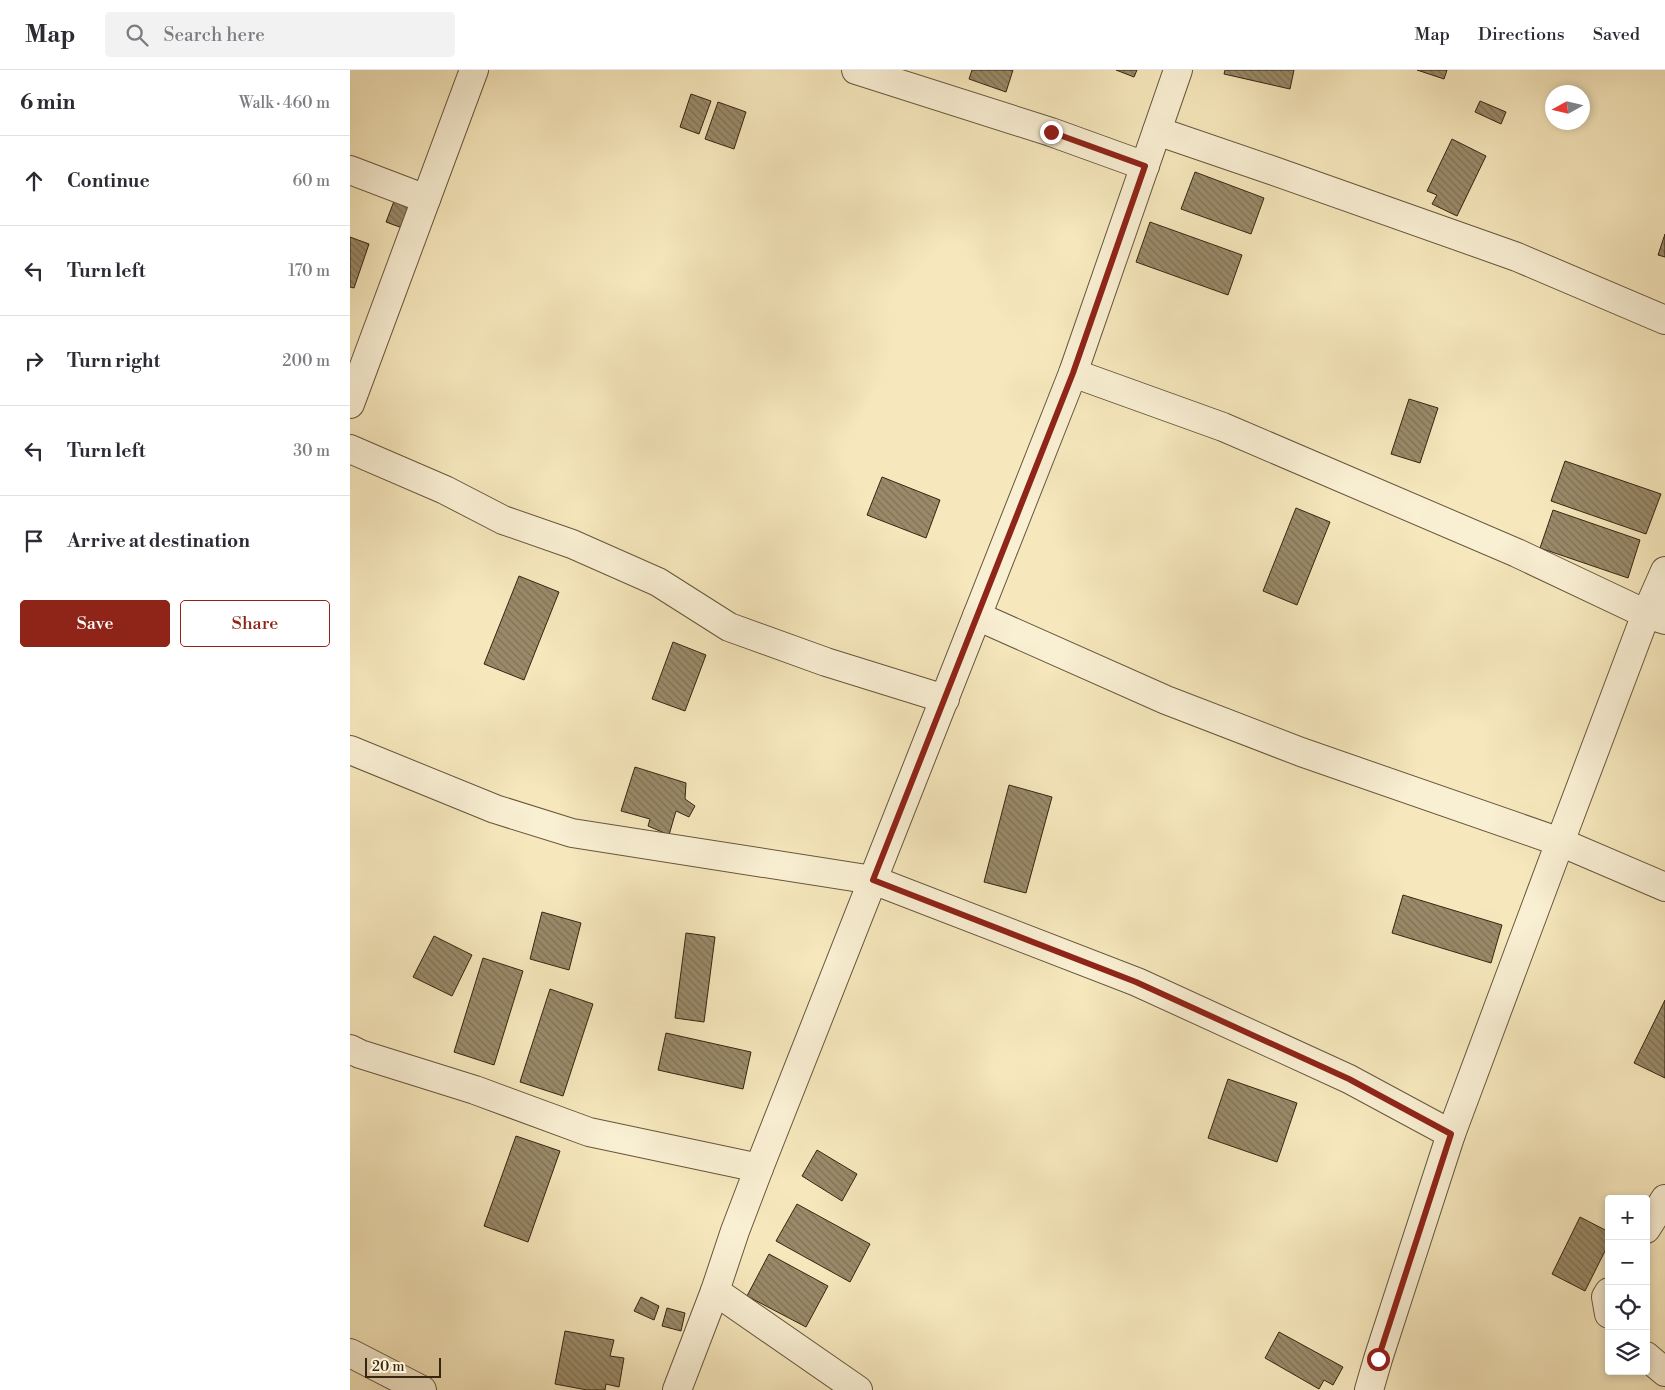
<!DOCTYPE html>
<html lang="en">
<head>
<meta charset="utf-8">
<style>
  body { margin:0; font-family:"Libre Bodoni",serif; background:#f2f2f3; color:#2b2b33 }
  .controls { position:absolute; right:15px; bottom:15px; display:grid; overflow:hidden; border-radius:5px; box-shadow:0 2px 8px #0003 }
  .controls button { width:45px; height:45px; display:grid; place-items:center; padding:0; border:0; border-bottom:1px solid #e1e1e2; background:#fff; color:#2b2b33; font:25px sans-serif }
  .compass { position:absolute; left:1195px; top:15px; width:45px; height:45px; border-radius:50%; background:#fff; box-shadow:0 2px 8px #0003; rotate:262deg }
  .scale { position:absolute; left:15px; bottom:12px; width:76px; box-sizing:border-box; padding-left:5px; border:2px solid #372510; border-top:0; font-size:14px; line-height:18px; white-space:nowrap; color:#372510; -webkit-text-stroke:4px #f9efd3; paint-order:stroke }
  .stop { position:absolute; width:15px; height:15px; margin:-11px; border:4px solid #8f2418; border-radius:50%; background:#fff }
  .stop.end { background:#8f2418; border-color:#fff; box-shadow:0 1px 5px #0008 }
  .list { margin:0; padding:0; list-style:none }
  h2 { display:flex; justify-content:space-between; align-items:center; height:65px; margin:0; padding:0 20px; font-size:21px }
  h2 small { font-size:16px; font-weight:400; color:#7c7c81 }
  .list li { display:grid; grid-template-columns:32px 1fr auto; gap:15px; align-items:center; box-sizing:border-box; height:90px; padding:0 20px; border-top:1px solid #e1e1e2 }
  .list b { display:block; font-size:19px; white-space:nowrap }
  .list em { font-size:16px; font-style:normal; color:#7c7c81 }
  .actions { display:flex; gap:10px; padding:15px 20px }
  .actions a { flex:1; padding:11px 0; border:1px solid #8f2418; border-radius:5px; text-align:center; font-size:18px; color:#8f2418 }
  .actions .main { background:#8f2418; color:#fff }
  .icon { flex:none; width:28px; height:28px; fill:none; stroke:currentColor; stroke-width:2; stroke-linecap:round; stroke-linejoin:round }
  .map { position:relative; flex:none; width:1315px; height:1320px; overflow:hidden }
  header { display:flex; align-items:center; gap:30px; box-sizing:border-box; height:70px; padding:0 25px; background:#fff; border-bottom:1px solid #e1e1e2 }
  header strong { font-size:24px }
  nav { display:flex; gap:28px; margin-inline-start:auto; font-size:18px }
  .search { width:350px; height:45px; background:#f2f2f3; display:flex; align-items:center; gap:12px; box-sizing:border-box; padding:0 18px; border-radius:5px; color:#7c7c81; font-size:19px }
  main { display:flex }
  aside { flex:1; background:#fff }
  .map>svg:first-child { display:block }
  .building { fill:url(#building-back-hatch); stroke:#372510 }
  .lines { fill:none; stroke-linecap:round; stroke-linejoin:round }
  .street-casing { stroke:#67563b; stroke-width:30 }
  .street { stroke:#f9efd3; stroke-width:28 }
  .route { stroke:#8f2418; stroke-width:6 }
</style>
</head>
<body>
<header>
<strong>Map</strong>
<div class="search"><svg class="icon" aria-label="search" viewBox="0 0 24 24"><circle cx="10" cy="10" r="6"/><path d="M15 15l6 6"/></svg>Search here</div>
<nav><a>Map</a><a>Directions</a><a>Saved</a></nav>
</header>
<main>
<aside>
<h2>6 min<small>Walk · 460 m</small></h2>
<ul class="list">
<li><svg class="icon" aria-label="ahead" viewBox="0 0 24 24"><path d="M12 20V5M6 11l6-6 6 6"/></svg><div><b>Continue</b></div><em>60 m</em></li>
<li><svg class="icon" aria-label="left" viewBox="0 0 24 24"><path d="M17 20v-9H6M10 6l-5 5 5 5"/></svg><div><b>Turn left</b></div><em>170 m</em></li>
<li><svg class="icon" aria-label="right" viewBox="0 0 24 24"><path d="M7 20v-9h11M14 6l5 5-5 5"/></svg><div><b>Turn right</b></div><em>200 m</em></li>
<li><svg class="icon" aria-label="left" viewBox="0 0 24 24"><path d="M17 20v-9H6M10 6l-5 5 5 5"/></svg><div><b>Turn left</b></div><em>30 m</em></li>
<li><svg class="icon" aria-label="arrive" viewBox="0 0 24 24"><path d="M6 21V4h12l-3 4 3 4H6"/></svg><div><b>Arrive at destination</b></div></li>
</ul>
<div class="actions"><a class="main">Save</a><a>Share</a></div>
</aside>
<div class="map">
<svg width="1315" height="1320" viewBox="0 0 1315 1320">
  <defs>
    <pattern id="building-back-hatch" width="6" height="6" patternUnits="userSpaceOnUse" patternTransform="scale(1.25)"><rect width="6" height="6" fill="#9a8a69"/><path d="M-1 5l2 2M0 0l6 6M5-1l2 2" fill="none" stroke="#7e7155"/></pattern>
  </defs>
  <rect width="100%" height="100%" fill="#f6e7bc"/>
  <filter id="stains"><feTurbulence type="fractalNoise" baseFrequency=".004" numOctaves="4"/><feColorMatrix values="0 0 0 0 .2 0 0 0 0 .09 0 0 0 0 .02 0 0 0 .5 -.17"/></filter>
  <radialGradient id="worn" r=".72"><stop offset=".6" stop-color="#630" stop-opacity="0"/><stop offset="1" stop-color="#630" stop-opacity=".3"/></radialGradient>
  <g class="building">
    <path d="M622 0H663L656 22 619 9Z"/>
    <path d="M766 0H787L784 7Z"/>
    <path d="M875 0H944L940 19 874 4Z"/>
    <path d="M1067 0H1097L1094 9Z"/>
    <path d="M341 24 361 31 349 64 330 57Z"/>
    <path d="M1130 31 1156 42 1151 54 1125 42Z"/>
    <path d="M368 32 396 42 384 79 355 69Z"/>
    <path d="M1102 69 1136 86 1107 146 1082 134 1087 125 1077 121Z"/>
    <path d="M845 102 914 128 901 164 831 139Z"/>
    <path d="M46 126 64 133 55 159 36 152Z"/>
    <path d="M800 152 892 185 878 225 786 192Z"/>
    <path d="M1315 164V187L1308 185Z"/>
    <path d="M0 167 19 174 4 218 0 217Z"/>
    <path d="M1059 329 1088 338 1070 393 1041 384Z"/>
    <path d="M1215 391 1311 424 1296 464 1201 431Z"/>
    <path d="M532 407 590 430 576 468 517 445Z"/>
    <path d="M946 438 980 452 947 535 913 521Z"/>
    <path d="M1203 440 1290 470 1278 508 1190 478Z"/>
    <path d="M169 506 209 522 174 610 134 594Z"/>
    <path d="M323 572 356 585 335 641 302 629Z"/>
    <path d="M285 697 336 713 335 729 345 736 339 747 326 741 319 765 298 756 300 749 271 741Z"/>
    <path d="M659 715 702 727 676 823 634 812Z"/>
    <path d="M1053 825 1152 855 1141 893 1042 863Z"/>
    <path d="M192 842 231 853 219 900 180 889Z"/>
    <path d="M336 863 365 867 354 952 325 948Z"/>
    <path d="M84 866 122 885 102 926 63 907Z"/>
    <path d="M133 888 173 901 144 995 104 982Z"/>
    <path d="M200 919 243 934 213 1026 170 1012Z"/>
    <path d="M1315 930V1008L1284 993Z"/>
    <path d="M316 963 401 982 393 1019 308 1000Z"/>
    <path d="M878 1009 947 1033 927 1092 858 1068Z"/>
    <path d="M166 1066 210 1081 178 1172 134 1156Z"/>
    <path d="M467 1080 507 1104 492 1131 452 1106Z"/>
    <path d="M447 1134 520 1174 500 1212 426 1171Z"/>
    <path d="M1230 1147 1259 1162V1173L1235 1221 1202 1204Z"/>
    <path d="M419 1184 478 1216 456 1257 397 1226Z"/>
    <path d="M291 1227 309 1236 304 1250 284 1241Z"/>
    <path d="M317 1238 335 1243 331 1261 312 1256Z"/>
    <path d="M215 1261 264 1270 260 1286 274 1288 269 1317 256 1314 255 1320H237L205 1314Z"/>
    <path d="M929 1262 993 1297 983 1315 974 1310 969 1319 915 1288Z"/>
  </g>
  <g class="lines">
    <g class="street-casing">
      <g id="street">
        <path d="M506 0 701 62 795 96"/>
        <path d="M807 61 924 101 1167 187 1315 250"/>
        <path d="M0 100 76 129"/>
        <path d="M723 303 873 357 1167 483 1296 544 1315 550"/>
        <path d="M0 334 124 0"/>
        <path d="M0 379 95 420 153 450 222 474 308 512 379 557 476 592 595 629"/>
        <path d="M627 546 816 630 951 682 1210 772 1315 817"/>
        <path d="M0 680 145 739 222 763 523 810 787 912 999 1009 1101 1064"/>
        <path d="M0 979 10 984 125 1020 239 1062 409 1098"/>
        <path d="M1296 1159 1315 1129"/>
        <path d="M365 1221 508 1320"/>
        <path d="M1259 1222 1256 1227 1259 1244"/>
        <path d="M0 1283 72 1320"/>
        <path d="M1296 1286 1315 1302"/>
        <path d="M327 1320 365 1221 385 1161 409 1098 723 303 828 0"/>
        <path d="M1019 1320 1028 1289 1101 1064 1210 772 1296 544 1315 501"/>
      </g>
    </g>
    <use href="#street" class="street"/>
  </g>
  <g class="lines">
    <path class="route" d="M701 62 795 96 723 303 523 810 786 912 999 1009 1101 1064 1028 1289"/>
  </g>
  <rect width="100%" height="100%" filter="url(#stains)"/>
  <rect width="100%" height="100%" fill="url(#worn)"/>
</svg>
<div class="controls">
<button>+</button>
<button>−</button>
<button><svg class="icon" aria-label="locate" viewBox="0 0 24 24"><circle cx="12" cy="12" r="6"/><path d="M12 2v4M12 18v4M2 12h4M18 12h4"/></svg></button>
<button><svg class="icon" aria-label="layers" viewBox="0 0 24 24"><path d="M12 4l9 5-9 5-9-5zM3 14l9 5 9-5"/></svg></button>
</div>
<svg class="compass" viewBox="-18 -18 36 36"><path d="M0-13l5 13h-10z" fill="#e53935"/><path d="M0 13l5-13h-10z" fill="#7c7c81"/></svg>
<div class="scale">20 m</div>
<div class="stop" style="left:1028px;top:1289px"></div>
<div class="stop end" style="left:701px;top:62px"></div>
</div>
</main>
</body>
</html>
